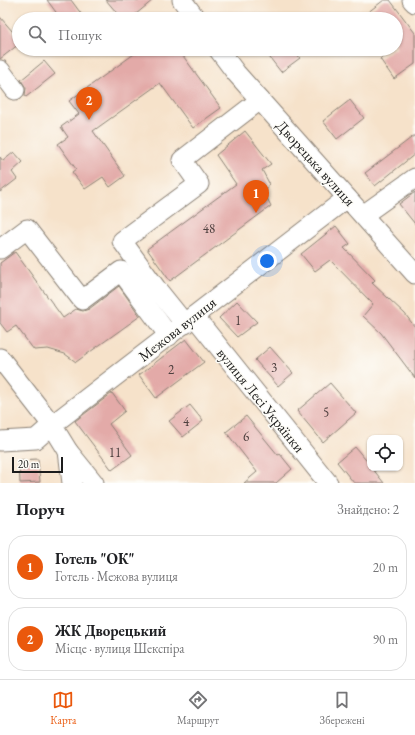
<!DOCTYPE html>
<html lang="uk">
<head>
<meta charset="utf-8">
<style>
  body { margin:0; font-family:"EB Garamond",serif; background:#f2f2f2; color:#202124 }
  .controls { position:absolute; right:12px; bottom:12px; display:grid; overflow:hidden; border-radius:8px; box-shadow:0 1px 3px #0004 }
  .controls button { width:36px; height:36px; display:grid; place-items:center; padding:0; border:0; border-bottom:1px solid #e0e0e0; background:#fff; color:#202124; font:20px sans-serif }
  .scale { position:absolute; left:12px; bottom:10px; width:51px; box-sizing:border-box; padding-left:4px; border:2px solid #1c1c1c; border-top:0; font-size:11px; line-height:14px; white-space:nowrap; color:#1c1c1c; -webkit-text-stroke:3px #fdfcf7; paint-order:stroke }
  .you { position:absolute; left:267px; top:261px; width:14px; height:14px; margin:-10px; border:3px solid #fff; border-radius:50%; background:#1a73e8; box-shadow:0 0 0 6px #1a73e833 }
  .badge { display:grid; place-items:center; width:26px; height:26px; border-radius:50%; background:#ea580c; color:#fff; font-size:13px; font-weight:700 }
  .pin { position:absolute; translate:-50% -33px; filter:drop-shadow(0 1px 2px #0008) }
  .pin::after { content:''; position:absolute; top:21px; width:14px; height:12px; background:inherit; clip-path:polygon(0 0,100% 0,50% 100%) }
  .list { margin:0; padding:0; list-style:none }
  h2 { display:flex; justify-content:space-between; align-items:center; height:52px; margin:0; padding:0 16px; font-size:17px }
  h2 small { font-size:13px; font-weight:400; color:#757577 }
  .list li { display:grid; grid-template-columns:26px 1fr auto; gap:12px; align-items:center; box-sizing:border-box; height:64px; margin:0 8px 8px; padding:0 8px; border:1px solid #e0e0e0; border-radius:16px }
  .list b { display:block; font-size:15px; white-space:nowrap }
  .list p { margin:0; font-size:13px; white-space:nowrap; color:#757577 }
  .list em { font-size:13px; font-style:normal; color:#757577 }
  .icon { flex:none; width:22px; height:22px; fill:none; stroke:currentColor; stroke-width:2; stroke-linecap:round; stroke-linejoin:round }
  .map { position:relative; flex:none; width:415px; height:483px; overflow:hidden }
  .search { position:absolute; background:#fff; box-shadow:0 1px 3px #0004; left:12px; right:12px; top:12px; height:44px; display:flex; align-items:center; gap:10px; box-sizing:border-box; padding:0 14px; border-radius:22px; color:#757577; font-size:15px }
  .sheet { height:196px; background:#fff }
  nav { display:flex; justify-content:space-around; align-items:center; box-sizing:border-box; height:56px; border-top:1px solid #e0e0e0; background:#fff; font-size:11px; color:#757577 }
  nav a { display:grid; justify-items:center; gap:2px }
  nav .on { color:#ea580c }
  .map>svg:first-child { display:block }
  .building { fill:#e3aaa8 }
  .lines { fill:none; stroke-linecap:round; stroke-linejoin:round }
  .minor-casing { stroke:#897f73; stroke-width:21 }
  .minor { stroke:#fff; stroke-width:19 }
  .labels { text-anchor:middle; dominant-baseline:central; stroke-width:3; stroke-linejoin:round; paint-order:stroke }
  .number-label { font-size:13px; fill:#4e403f }
  .street-label { font-size:15px; fill:#1c1c1c; stroke:#fdfcf7 }
</style>
</head>
<body>
<div class="map">
<svg width="415" height="483" viewBox="0 0 415 483">
  <rect width="100%" height="100%" fill="#fdfcf7"/>
  <filter id="ink" filterUnits="userSpaceOnUse"><feTurbulence type="fractalNoise" baseFrequency=".025" numOctaves="2"/><feDisplacementMap in="SourceGraphic" scale="8" xChannelSelector="R" yChannelSelector="G"/><feConvolveMatrix kernelMatrix="1 2 1 2 8 2 1 2 1" color-interpolation-filters="sRGB"/></filter>
  <filter id="wash" filterUnits="userSpaceOnUse"><feTurbulence type="fractalNoise" baseFrequency=".012" numOctaves="4" result="noise"/><feDisplacementMap in="SourceGraphic" scale="16" xChannelSelector="R" yChannelSelector="G"/><feGaussianBlur stdDeviation="0.9" result="paint"/><feColorMatrix in="noise" values="0 0 0 0 0 0 0 0 0 0 0 0 0 0 0 0 0 1.4 0 .05"/><feComposite in="paint" operator="in"/></filter>
  <g filter="url(#wash)">
    <rect width="100%" height="100%" fill="#f6e2ca"/>
    <g id="blocks">
      <g class="building">
        <path d="M47 0H71L85 19H61Z"/>
        <path d="M106 0H153L130 19H122Z"/>
        <path d="M384 0H390L415 33V64L394 79 380 59 393 49H396V19H359Z"/>
        <path d="M0 17 19 39V44L0 59Z"/>
        <path d="M141 49H178L221 108 193 128 160 83 93 131 125 176 110 187 103 177 85 189 72 172 76 169 58 144 68 137 61 127 79 114 69 101Z"/>
        <path d="M263 49H293L300 58 281 72Z"/>
        <path d="M44 61 55 74 26 97 25 95 26 88 21 80Z"/>
        <path d="M350 100 364 118 337 139 323 121Z"/>
        <path d="M245 131 271 164 262 170 269 183 265 194 271 206 170 281 147 249 236 184 216 155Z"/>
        <path d="M415 135V154L375 186 365 173Z"/>
        <path d="M14 152 23 162 12 172 17 179 0 192V157L3 161Z"/>
        <path d="M415 192V224L399 204Z"/>
        <path d="M336 226 350 244 344 248 375 280 372 283 405 314 415 327V378L381 333 363 316 373 304 330 260 315 271 301 254Z"/>
        <path d="M15 252 63 318 76 309 83 311 89 309 119 286 140 316 76 362 65 354 48 349 34 350 16 326 7 332 0 323V263Z"/>
        <path d="M237 301 257 322 237 337 219 318Z"/>
        <path d="M186 339 204 362 156 398 139 375Z"/>
        <path d="M270 347 293 373 278 386 255 360Z"/>
        <path d="M330 383 356 413 323 442 297 411Z"/>
        <path d="M112 393 125 411 109 424 132 455 112 470 75 421Z"/>
        <path d="M190 405 203 421 183 437 169 421Z"/>
        <path d="M246 416 278 455 280 454 292 469 276 483H244L257 472 226 432Z"/>
        <path d="M355 447 370 465V468H372L384 483H354L337 462Z"/>
        <path d="M38 459 40 482 20 483 19 460Z"/>
      </g>
    </g>
  </g>
  <g filter="url(#ink)">
    <use href="#blocks" fill-opacity="0" stroke="#897f73" stroke-width="1"/>
    <g class="lines">
      <g class="minor-casing">
        <g id="minor">
          <path d="M182 0 196 19"/>
          <path d="M412 0 415 3"/>
          <path d="M218 49 236 73 260 100 415 274"/>
          <path d="M0 70 15 90"/>
          <path d="M363 215 415 178"/>
          <path d="M0 249 27 229 82 300 121 271 169 336"/>
          <path d="M194 316 328 483"/>
          <path d="M185 324 156 288 122 241 199 184 182 160 260 100"/>
          <path d="M0 358 52 425 68 451 94 483"/>
          <path d="M0 441 36 439 52 425 347 198"/>
          <path d="M68 451 72 483"/>
        </g>
      </g>
      <use href="#minor" class="minor"/>
    </g>
  </g>
  <g class="labels">
    <g class="number-label">
      <text x="209" y="228">48</text>
      <text x="238" y="320">1</text>
      <text x="274" y="367">3</text>
      <text x="171" y="369">2</text>
      <text x="326" y="412">5</text>
      <text x="186" y="421">4</text>
      <text x="246" y="436">6</text>
      <text x="115" y="452">11</text>
    </g>
    <g class="street-label">
      <text transform="translate(316 163) rotate(48)">Дворецька вулиця</text>
      <text transform="translate(177 329) rotate(-38)">Межова вулиця</text>
      <text transform="translate(261 400) rotate(51)">вулиця Лесі Українки</text>
    </g>
  </g>
</svg>
<div class="controls">
<button><svg class="icon" aria-label="locate" viewBox="0 0 24 24"><circle cx="12" cy="12" r="6"/><path d="M12 2v4M12 18v4M2 12h4M18 12h4"/></svg></button>
</div>
<div class="scale">20 m</div>
<div class="you"></div>
<div class="pin badge" style="left:256px;top:213px">1</div>
<div class="pin badge" style="left:89px;top:120px">2</div>
<div class="search"><svg class="icon" aria-label="search" viewBox="0 0 24 24"><circle cx="10" cy="10" r="6"/><path d="M15 15l6 6"/></svg>Пошук</div>
</div>
<section class="sheet">
<h2>Поруч<small>Знайдено: 2</small></h2>
<ul class="list">
<li><span class="badge">1</span><div><b>Готель &quot;ОК&quot;</b><p>Готель · Межова вулиця</p></div><em>20 m</em></li>
<li><span class="badge">2</span><div><b>ЖК Дворецький</b><p>Місце · вулиця Шекспіра</p></div><em>90 m</em></li>
</ul>
</section>
<nav>
<a class="on"><svg class="icon" aria-label="map" viewBox="0 0 24 24"><path d="M3 6l6-2 6 2 6-2v14l-6 2-6-2-6 2zM9 4v14M15 6v14"/></svg>Карта</a>
<a><svg class="icon" aria-label="directions" viewBox="0 0 24 24"><path d="M12 3l9 9-9 9-9-9zM9 14v-3h6M13 9l2 2-2 2"/></svg>Маршрут</a>
<a><svg class="icon" aria-label="saved" viewBox="0 0 24 24"><path d="M7 4h10v16l-5-4-5 4z"/></svg>Збережені</a>
</nav>
</body>
</html>
